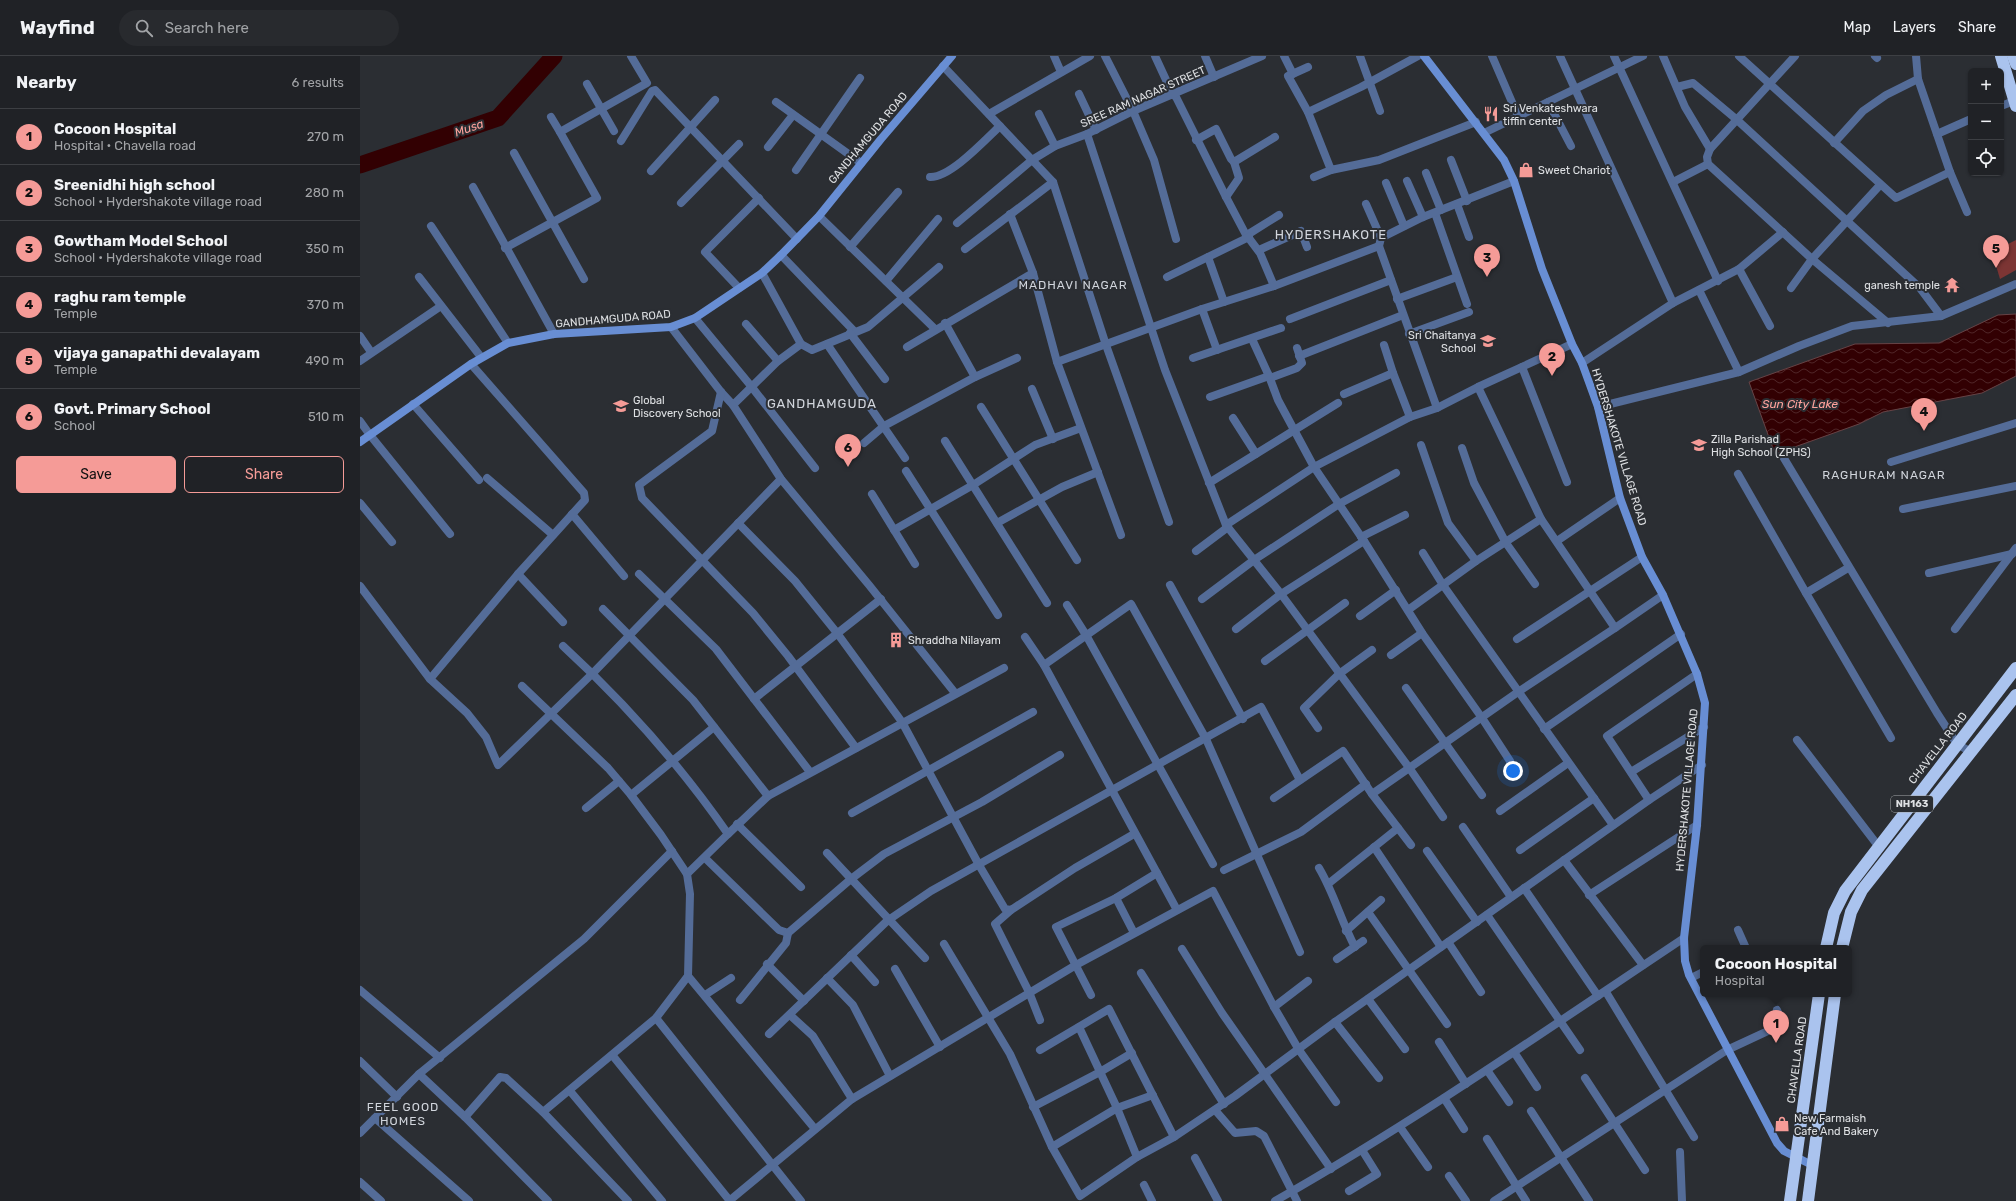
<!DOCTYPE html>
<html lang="en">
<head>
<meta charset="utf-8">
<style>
  body { margin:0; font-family:Rubik,sans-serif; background:#282a2e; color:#f1f3f6 }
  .controls { position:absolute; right:12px; top:12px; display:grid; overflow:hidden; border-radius:6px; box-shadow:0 1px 3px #0004 }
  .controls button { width:36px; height:36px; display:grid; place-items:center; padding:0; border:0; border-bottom:1px solid #3d3f43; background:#202226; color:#f1f3f6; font:20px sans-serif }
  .you { position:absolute; left:1153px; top:715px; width:14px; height:14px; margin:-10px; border:3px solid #fff; border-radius:50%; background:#1a73e8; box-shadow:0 0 0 6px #1a73e833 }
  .badge { display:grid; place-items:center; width:26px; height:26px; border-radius:50%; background:#f59b97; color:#111; font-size:13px; font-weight:700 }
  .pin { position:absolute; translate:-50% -33px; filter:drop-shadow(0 1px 2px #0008) }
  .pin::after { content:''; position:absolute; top:21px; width:14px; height:12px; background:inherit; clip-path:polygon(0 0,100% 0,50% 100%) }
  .popup { position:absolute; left:1340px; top:889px; width:152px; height:52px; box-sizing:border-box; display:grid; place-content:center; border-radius:6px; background:#202226; filter:drop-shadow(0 1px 3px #0005); font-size:13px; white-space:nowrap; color:#a2a4a7 }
  .popup b { font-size:15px; color:#f1f3f6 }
  .popup::after { content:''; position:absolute; left:50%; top:100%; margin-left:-8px; border:8px solid transparent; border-top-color:#202226 }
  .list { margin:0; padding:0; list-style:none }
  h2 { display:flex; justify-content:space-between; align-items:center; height:52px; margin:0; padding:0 16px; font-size:17px }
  h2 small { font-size:13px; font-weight:400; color:#a2a4a7 }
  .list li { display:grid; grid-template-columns:26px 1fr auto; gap:12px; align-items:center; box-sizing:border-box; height:56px; padding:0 16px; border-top:1px solid #3d3f43 }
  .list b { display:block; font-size:15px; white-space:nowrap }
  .list p { margin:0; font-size:13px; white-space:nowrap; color:#a2a4a7 }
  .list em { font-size:13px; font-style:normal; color:#a2a4a7 }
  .actions { display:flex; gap:8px; padding:12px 16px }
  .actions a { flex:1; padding:9px 0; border:1px solid #f59b97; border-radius:6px; text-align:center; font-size:14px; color:#f59b97 }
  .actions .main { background:#f59b97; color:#111 }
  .icon { flex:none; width:22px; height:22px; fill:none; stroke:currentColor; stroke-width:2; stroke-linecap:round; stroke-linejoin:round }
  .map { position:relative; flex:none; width:1656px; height:1145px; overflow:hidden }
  header { display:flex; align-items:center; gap:24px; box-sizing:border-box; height:56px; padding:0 20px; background:#202226; border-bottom:1px solid #3d3f43 }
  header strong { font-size:19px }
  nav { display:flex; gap:22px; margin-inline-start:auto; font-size:14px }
  .search { width:280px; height:36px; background:#282a2e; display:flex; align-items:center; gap:10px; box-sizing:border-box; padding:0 14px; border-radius:22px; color:#a2a4a7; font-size:15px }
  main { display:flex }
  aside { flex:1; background:#202226 }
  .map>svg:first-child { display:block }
  .garden { fill:#7c3534 }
  .water { fill:url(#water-waves); stroke:#664346 }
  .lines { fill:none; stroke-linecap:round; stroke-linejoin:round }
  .river { stroke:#320002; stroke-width:17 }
  .street { stroke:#546c98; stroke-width:8 }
  .secondary { stroke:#688ed4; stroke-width:8 }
  .highway { stroke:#aac3ee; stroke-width:12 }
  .labels { text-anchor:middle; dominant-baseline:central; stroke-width:4; stroke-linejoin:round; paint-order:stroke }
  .shield { fill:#2b2e33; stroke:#a8abae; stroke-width:1 }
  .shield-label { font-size:10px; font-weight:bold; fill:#dee0e3 }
  .street-label { font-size:11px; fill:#dee0e3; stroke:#2b2e33 }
  .poi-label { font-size:11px; fill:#dee0e3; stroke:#2b2e33; text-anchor:start }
  .water-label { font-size:12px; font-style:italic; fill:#ffa39d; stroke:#2b2e33 }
  .neighbourhood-label { font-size:12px; letter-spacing:1px; fill:#d1d5dc; stroke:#2b2e33 }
  .quarter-label { font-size:13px; letter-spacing:1px; fill:#d1d5dc; stroke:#2b2e33 }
</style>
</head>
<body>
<header>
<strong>Wayfind</strong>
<div class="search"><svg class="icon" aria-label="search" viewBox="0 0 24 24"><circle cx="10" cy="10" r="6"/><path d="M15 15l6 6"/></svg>Search here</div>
<nav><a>Map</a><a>Layers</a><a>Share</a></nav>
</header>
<main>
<aside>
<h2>Nearby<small>6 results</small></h2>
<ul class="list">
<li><span class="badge">1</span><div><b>Cocoon Hospital</b><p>Hospital · Chavella road</p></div><em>270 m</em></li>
<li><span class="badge">2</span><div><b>Sreenidhi high school</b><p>School · Hydershakote village road</p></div><em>280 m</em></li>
<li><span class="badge">3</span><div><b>Gowtham Model School</b><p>School · Hydershakote village road</p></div><em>350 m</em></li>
<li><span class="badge">4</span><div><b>raghu ram temple</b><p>Temple</p></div><em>370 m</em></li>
<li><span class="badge">5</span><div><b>vijaya ganapathi devalayam</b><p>Temple</p></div><em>490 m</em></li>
<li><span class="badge">6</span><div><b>Govt. Primary School</b><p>School</p></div><em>510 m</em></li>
</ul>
<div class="actions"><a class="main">Save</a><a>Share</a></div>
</aside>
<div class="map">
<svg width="1656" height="1145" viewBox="0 0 1656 1145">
  <defs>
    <pattern id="water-waves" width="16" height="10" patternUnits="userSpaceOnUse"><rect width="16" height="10" fill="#320002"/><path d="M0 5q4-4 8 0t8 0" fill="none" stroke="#4f2527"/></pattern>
  </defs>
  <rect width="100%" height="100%" fill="#2b2e33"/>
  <path class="garden" d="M1656 184V214L1640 223 1632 196Z"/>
  <path class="water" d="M1656 258V320L1622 337 1523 356 1499 368 1415 398 1389 326 1495 288 1579 287 1638 259Z"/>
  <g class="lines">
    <path class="river" d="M0 109 138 62 194 0"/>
    <g class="street">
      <path d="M694 0 701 16"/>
      <path d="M745 0 773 55 794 104 816 183"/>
      <path d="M795 0 813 39"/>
      <path d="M845 0 854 21"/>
      <path d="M924 0 933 18"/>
      <path d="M1000 0 1020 55"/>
      <path d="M1132 0 1158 60"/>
      <path d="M1200 0 1313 247"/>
      <path d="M1254 0 1358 225"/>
      <path d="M1303 0 1325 51 1350 93"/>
      <path d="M1379 0 1536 142 1590 116"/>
      <path d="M1435 0 1350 93 1347 101 1348 108 1452 203 1528 267"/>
      <path d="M1515 0 1517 2"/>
      <path d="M1556 0 1558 23 1590 116 1607 156"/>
      <path d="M583 10 693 126 746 289 809 466"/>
      <path d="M948 11 928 20 948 56 971 114 1019 104 1116 66"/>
      <path d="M227 28 254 75"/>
      <path d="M1317 31 1333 27 1376 63 1560 232 1581 260"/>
      <path d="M719 38 736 74"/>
      <path d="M815 39 866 141 885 177 900 197 914 230"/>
      <path d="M416 46 501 107"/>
      <path d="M1188 46 1211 90"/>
      <path d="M1641 50 1654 45"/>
      <path d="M948 56 1001 31 1058 0"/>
      <path d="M629 58 730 0"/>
      <path d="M679 58 695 90"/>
      <path d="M191 61 200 76"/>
      <path d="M1124 77 1283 0"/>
      <path d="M727 78 805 314 866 469 921 538 1050 713 1083 761"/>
      <path d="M1577 78 1611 63"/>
      <path d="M836 84 856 73 871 103 874 106 915 81"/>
      <path d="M261 85 292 35 295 34 437 183"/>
      <path d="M1474 87 1503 55 1526 39 1558 23"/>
      <path d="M408 91 433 59"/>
      <path d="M154 97 224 223"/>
      <path d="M1091 104 1107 145"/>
      <path d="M436 114 500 22"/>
      <path d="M291 115 355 44"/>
      <path d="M1066 117 1081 154"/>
      <path d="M570 121C590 122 625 84 640 70"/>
      <path d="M954 121 971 114"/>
      <path d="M1047 125 1063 161"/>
      <path d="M1313 126 1348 108"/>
      <path d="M1026 127 1044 170"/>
      <path d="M113 131 194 278"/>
      <path d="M866 141 879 122 874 106"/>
      <path d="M321 147 379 88"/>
      <path d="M1006 148 1021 182 1019 190 1077 352"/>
      <path d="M1097 148 1109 181"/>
      <path d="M1075 157 1107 248"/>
      <path d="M650 158 673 217 697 306 761 479"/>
      <path d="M459 160 575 273"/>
      <path d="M597 167 672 104 695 90 727 78 773 55 902 0"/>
      <path d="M71 170 148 287"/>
      <path d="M887 179 919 159"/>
      <path d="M1021 182 1063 161 1154 125"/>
      <path d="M490 191 538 136"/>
      <path d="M145 192 237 142 200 76 287 27 271 0"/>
      <path d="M605 193 693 126"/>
      <path d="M899 194 941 175 947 191"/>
      <path d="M421 199 494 275"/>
      <path d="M848 201 864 246"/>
      <path d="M1379 213 1410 270"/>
      <path d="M402 217 441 288 452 294 508 271 579 211"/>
      <path d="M59 221 121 301"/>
      <path d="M807 221 889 181"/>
      <path d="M526 225 578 163"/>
      <path d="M379 232 345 196 399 142"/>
      <path d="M1431 232 1452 203 1520 129"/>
      <path d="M1339 234 1379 316"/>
      <path d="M1037 243 1097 221"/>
      <path d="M842 253 857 294"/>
      <path d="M335 262 391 330 455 412"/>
      <path d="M930 263 1031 224"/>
      <path d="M585 267 615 321"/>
      <path d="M386 268 418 305"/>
      <path d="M311 271 361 336 373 349 418 305 441 288"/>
      <path d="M490 277 525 323"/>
      <path d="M1049 278 1109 256"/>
      <path d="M0 280 11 296"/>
      <path d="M892 283 909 320 918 344 954 411 1004 485 1062 577 1122 662 1150 705"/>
      <path d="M467 288 545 402"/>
      <path d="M547 291 673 217"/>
      <path d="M939 300 1043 259"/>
      <path d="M833 302 921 272"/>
      <path d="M0 305 81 250"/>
      <path d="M697 306 842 253 914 230 1019 190"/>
      <path d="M1222 307 1313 247 1379 213 1423 176"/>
      <path d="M1162 311 1207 426"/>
      <path d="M1033 317 1050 361"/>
      <path d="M910 322 937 312 942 307 937 292"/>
      <path d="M672 333 693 383"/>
      <path d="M361 336 352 375 279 429 282 442 393 557 428 600 496 692"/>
      <path d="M984 338 1033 317 1024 289"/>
      <path d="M850 341 909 320"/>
      <path d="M53 348 119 424"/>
      <path d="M373 349 421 423 509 529 595 637"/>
      <path d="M621 351 717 504"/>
      <path d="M1238 351 1379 316 1439 290 1492 270 1581 260 1656 228"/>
      <path d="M873 362 896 398"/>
      <path d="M0 365 10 379 90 478"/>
      <path d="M585 385 687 547"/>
      <path d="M504 387 524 370 615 321 657 302"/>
      <path d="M1061 389 1088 467 1116 505"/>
      <path d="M1102 392 1114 427 1146 487 1175 528"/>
      <path d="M1422 399 1577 657 1597 688 1611 696"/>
      <path d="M1531 406 1656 367"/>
      <path d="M546 415 638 559"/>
      <path d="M1378 418 1446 537 1488 512"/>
      <path d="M127 422 193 479"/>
      <path d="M849 427 978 347"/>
      <path d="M512 438 555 508"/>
      <path d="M0 447 32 486"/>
      <path d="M1543 453 1656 430"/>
      <path d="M212 458 264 520"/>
      <path d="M378 467 435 525 477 577 542 666 619 809 645 853 651 854 715 812 774 778"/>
      <path d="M637 467 702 431 738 416"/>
      <path d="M866 469 954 411 1050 361 1077 352 1118 331 1212 288"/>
      <path d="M534 474 613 429 675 389 721 372"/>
      <path d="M1001 481 1045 459"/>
      <path d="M1197 485 1260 442"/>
      <path d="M836 495 868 471"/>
      <path d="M1063 497 1083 529 1253 769"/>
      <path d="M1569 517 1652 498"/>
      <path d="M158 518 203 566"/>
      <path d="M279 518 356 593 450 716"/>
      <path d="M810 529 883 663"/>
      <path d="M0 530 70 623 107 657 126 681 138 709 233 617 421 423"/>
      <path d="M1446 537 1531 682"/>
      <path d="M842 543 894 504 979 448 1036 417"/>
      <path d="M707 549 726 579 853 808"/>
      <path d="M243 553 333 644 408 740"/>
      <path d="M1048 554 1116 505 1181 463"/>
      <path d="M1000 560 1036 534"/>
      <path d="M1255 572 1303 539"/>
      <path d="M876 573 921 538 1004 485"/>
      <path d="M1595 573 1656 492"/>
      <path d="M665 581 684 609 817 854"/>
      <path d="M1157 583 1282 501"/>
      <path d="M203 590C264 646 320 709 368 778L408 740 644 612"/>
      <path d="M1031 599 1062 577"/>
      <path d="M905 605 985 547"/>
      <path d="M684 609 771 548 846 683 940 896"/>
      <path d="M70 623 158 518 225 444 224 437 111 308"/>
      <path d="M162 630 248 712 271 739 301 779 327 818 330 838 328 920 296 962 183 1056"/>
      <path d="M1046 632 1122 739"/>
      <path d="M394 643 521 543"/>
      <path d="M958 672 944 652 979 618 1012 594"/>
      <path d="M1184 673 1321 578"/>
      <path d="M1437 684 1519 791"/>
      <path d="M1271 716 1344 671"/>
      <path d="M1012 738 1158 636 1255 572 1181 463 1118 331"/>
      <path d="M271 739 354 671"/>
      <path d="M914 742 983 695 1012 738 1038 772 968 828"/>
      <path d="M1289 744 1247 680 1337 618"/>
      <path d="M226 752 259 725"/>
      <path d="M1140 755 1208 707"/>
      <path d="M492 757 673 656"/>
      <path d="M377 768 441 831"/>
      <path d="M1103 771 1151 841"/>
      <path d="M1038 772 1051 789"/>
      <path d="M1014 791 1081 891"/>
      <path d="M1160 794 1234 742"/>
      <path d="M1067 795 1117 866"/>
      <path d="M467 797 565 902"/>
      <path d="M345 802 419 874 428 877 491 823 524 798 622 746 700 699"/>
      <path d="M1204 804 1283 909"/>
      <path d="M959 812C974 837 981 865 995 891"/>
      <path d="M864 814 941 776 1006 728"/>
      <path d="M327 818 368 778"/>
      <path d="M1164 832 1238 940"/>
      <path d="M1229 839 1337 769"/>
      <path d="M756 842 774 877"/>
      <path d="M651 854 635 868 669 936 680 964"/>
      <path d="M1008 856 1087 968"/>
      <path d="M1127 859 1220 994"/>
      <path d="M1378 874 1386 892"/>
      <path d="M986 875 1021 844"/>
      <path d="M1088 886 1121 936"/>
      <path d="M584 888 650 998 692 1091 720 1140 777 1101 814 1081 875 1040 975 966 1289 744 1342 709"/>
      <path d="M822 893 862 957 971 1113"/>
      <path d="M491 899 515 926"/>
      <path d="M977 903 1003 885"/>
      <path d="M407 908 444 945"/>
      <path d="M535 913 580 991"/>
      <path d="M781 917 864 1048"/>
      <path d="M328 920 455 1073"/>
      <path d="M467 922 493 949 530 1020"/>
      <path d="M1331 922 1343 916"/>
      <path d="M0 934 80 1002"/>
      <path d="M1246 936 1334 1081"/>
      <path d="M345 939 371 922"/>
      <path d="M731 939 696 871 756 842 797 817"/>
      <path d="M1008 943 1045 993"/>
      <path d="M380 944 426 887 428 877"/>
      <path d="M914 951 948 925"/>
      <path d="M430 959 453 980 492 1043"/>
      <path d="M296 962 441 1145"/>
      <path d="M975 966 1019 1022"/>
      <path d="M719 971 757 1052 777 1101"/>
      <path d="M409 978 527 865 571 835 901 651 940 724"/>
      <path d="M1079 986 1106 1028"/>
      <path d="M680 994 749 953 814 1081"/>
      <path d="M1154 996 1177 1031"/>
      <path d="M253 1000 370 1145"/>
      <path d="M0 1005 37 1041"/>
      <path d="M1127 1014 1149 1046"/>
      <path d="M59 1018 105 1061 188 1145"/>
      <path d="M1225 1022 1285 1114"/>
      <path d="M210 1035 302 1145"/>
      <path d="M1084 1042 1104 1073"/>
      <path d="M673 1051 740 1016 772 997"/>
      <path d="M855 1054 875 1077 896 1075 904 1080 937 1145"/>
      <path d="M1171 1055 1229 1145"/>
      <path d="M105 1061 140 1021 146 1022 183 1056 268 1145"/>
      <path d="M15 1062 109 1145"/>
      <path d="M1040 1071 1068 1111"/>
      <path d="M0 1077 59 1018 224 883 312 795"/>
      <path d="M1127 1083 1166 1145"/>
      <path d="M692 1091 757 1052 793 1039"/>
      <path d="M1320 1096 1322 1145"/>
      <path d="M835 1102 858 1145"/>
      <path d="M1089 1120 1106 1145"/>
      <path d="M0 1126 21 1145"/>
      <path d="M784 1129 792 1145"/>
      <path d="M989 1135 1017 1118 1002 1094"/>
      <path d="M369 1145 492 1043 716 909 853 835 914 951 939 994 976 1046"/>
      <path d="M915 1145C1056 1065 1189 972 1324 882"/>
      <path d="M1134 1145 1367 994 1423 968 1417 954"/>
    </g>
    <g class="secondary">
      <path d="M1064 0 1144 104 1154 125 1182 213 1212 288 1222 307 1238 351 1260 442 1282 501 1303 539 1337 618 1345 647 1337 769 1324 882 1325 905 1329 919 1417 1087 1424 1095 1452 1109"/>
      <path d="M0 386 111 308 148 287 194 278 311 271 335 262 402 217 421 199 459 160 521 83 592 0"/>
    </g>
    <g class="highway">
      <path d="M1641 0 1656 50"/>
      <path d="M1653 0 1656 8"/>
      <path d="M1466 892 1474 857 1485 835 1656 612"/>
      <path d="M1482 892 1491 856 1502 834 1656 639"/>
      <path d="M1430 1145 1459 938"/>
      <path d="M1448 1145 1475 938"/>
    </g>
  </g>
  <defs>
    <g id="restaurant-bare" transform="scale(1.2)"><path d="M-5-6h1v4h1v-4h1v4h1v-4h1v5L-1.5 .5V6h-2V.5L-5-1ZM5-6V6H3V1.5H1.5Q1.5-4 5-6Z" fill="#f59b97" stroke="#2b2e33" stroke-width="2.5" paint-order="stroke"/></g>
    <g id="shop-bare" transform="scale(1.2)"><path d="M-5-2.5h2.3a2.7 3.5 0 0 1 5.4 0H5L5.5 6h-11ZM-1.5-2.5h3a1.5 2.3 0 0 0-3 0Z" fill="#f59b97" stroke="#2b2e33" stroke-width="2.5" paint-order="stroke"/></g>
    <g id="temple-bare" transform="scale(1.2)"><path d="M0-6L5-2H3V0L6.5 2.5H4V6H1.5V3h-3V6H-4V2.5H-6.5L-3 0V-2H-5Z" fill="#f59b97" stroke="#2b2e33" stroke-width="2.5" paint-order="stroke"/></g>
    <g id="school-bare" transform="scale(1.2)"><path d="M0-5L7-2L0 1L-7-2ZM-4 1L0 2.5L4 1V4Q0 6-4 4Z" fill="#f59b97" stroke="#2b2e33" stroke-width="2.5" paint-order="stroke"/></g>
    <g id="building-bare" transform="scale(1.2)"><path d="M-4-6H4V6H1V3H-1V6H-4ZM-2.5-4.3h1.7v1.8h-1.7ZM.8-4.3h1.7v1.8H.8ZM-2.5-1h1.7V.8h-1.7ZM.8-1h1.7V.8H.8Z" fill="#f59b97" stroke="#2b2e33" stroke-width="2.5" paint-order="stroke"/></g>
  </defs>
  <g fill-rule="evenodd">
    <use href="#restaurant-bare" x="1131" y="58"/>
    <use href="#shop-bare" x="1166" y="114"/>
    <use href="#temple-bare" x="1592" y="229"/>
    <use href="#school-bare" x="1128" y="285"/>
    <use href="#school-bare" x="261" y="350"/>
    <use href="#school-bare" x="1339" y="389"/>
    <use href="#building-bare" x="536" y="584"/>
    <use href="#shop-bare" x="1422" y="1068"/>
  </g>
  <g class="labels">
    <rect class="shield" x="1531" y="740" width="42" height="16" rx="3"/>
    <g class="shield-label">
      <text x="1552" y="748">NH163</text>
    </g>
    <g class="street-label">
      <text transform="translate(783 41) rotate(-24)">SREE RAM NAGAR STREET</text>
      <text transform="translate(508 82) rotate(-50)">GANDHAMGUDA ROAD</text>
      <text transform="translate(253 263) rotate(-5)">GANDHAMGUDA ROAD</text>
      <text transform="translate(1259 391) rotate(73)">HYDERSHAKOTE VILLAGE ROAD</text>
      <text transform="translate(1578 692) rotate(-52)">CHAVELLA ROAD</text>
      <text transform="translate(1327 734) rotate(-85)">HYDERSHAKOTE VILLAGE ROAD</text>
      <text transform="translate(1437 1004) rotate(-82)">CHAVELLA ROAD</text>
    </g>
    <g class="poi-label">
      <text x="1143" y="52">Sri Venkateshwara<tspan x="1143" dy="13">tiffin center</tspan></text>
      <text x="1178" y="114">Sweet Chariot</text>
      <text x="1580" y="229" text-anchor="end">ganesh temple</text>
      <text x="1116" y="279" text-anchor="end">Sri Chaitanya<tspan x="1116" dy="13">School</tspan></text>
      <text x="273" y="344">Global<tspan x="273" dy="13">Discovery School</tspan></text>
      <text x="1351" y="383">Zilla Parishad<tspan x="1351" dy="13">High School (ZPHS)</tspan></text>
      <text x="548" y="584">Shraddha Nilayam</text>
      <text x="1434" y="1062">New Farmaish<tspan x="1434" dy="13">Cafe And Bakery</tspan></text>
    </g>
    <g class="water-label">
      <text transform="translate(109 72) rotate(-19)">Musa</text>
      <text x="1440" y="348">Sun City Lake</text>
    </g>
    <g class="neighbourhood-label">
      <text x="713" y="229">MADHAVI NAGAR</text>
      <text x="1524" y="419">RAGHURAM NAGAR</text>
      <text x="43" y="1051">FEEL GOOD<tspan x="43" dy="14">HOMES</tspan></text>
    </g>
    <g class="quarter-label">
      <text x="971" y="178">HYDERSHAKOTE</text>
      <text x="462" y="347">GANDHAMGUDA</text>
    </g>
  </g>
</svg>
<div class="controls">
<button>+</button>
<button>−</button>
<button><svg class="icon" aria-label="locate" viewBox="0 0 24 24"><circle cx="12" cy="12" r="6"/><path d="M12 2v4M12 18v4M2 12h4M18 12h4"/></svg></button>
</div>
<div class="you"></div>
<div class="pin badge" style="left:1416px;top:987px">1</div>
<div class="popup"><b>Cocoon Hospital</b>Hospital</div>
<div class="pin badge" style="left:1192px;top:320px">2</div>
<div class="pin badge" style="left:1127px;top:221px">3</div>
<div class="pin badge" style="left:1564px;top:375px">4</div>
<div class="pin badge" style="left:1636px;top:212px">5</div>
<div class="pin badge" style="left:488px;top:411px">6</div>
</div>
</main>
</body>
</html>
